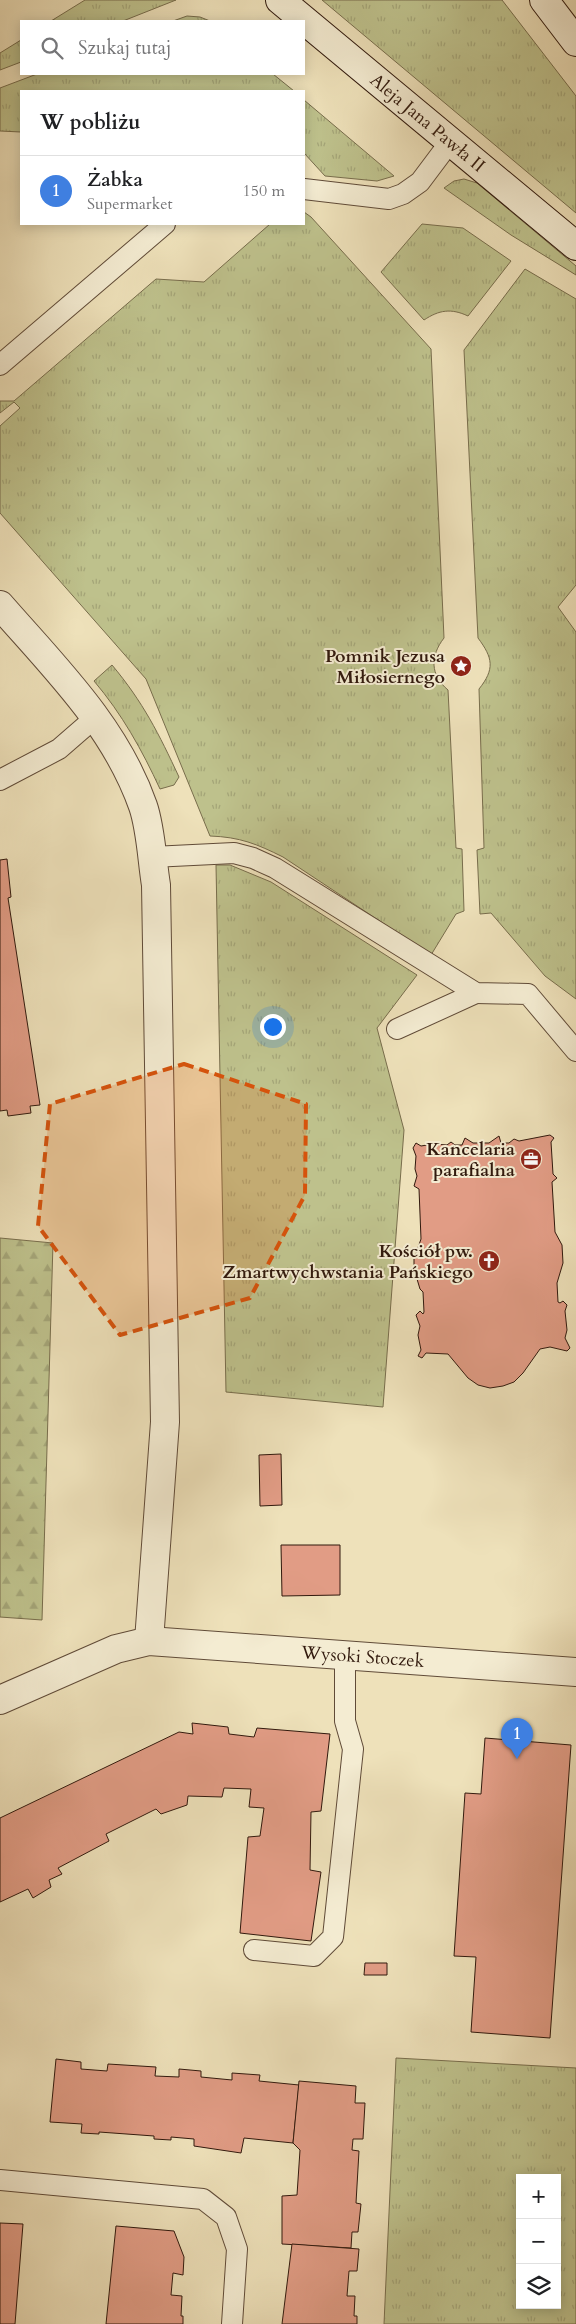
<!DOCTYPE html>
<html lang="pl">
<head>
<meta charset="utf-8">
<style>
  body { margin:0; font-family:Cardo,serif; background:#f2f2f2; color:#202124 }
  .controls { position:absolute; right:15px; bottom:15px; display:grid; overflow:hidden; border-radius:0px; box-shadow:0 2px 12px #0003 }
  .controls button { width:45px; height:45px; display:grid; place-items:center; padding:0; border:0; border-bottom:1px solid #e0e0e0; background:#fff; color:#202124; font:25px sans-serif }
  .you { position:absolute; left:272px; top:1026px; width:18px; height:18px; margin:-12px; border:4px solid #fff; border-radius:50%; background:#1a73e8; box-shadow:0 0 0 8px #1a73e833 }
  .badge { display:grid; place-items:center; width:32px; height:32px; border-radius:50%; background:#ea580c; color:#fff; font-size:16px; font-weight:700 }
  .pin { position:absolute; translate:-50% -41px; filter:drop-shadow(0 1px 2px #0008) }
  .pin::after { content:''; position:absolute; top:26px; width:18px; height:15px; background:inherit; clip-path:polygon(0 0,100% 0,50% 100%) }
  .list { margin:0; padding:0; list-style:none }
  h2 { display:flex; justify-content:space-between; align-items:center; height:65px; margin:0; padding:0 20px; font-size:21px }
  h2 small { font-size:16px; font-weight:400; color:#757577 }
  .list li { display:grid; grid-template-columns:32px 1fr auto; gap:15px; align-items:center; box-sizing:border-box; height:70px; padding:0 20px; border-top:1px solid #e0e0e0 }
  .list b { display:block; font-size:19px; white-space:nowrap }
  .list p { margin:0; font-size:16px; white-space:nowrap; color:#757577 }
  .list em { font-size:16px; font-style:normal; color:#757577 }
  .icon { flex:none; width:28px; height:28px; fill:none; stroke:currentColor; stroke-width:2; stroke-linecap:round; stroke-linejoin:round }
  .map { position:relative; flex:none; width:576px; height:2324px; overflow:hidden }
  .search { position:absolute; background:#fff; box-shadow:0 2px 12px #0003; left:20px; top:20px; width:285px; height:55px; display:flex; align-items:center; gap:12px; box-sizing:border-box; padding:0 18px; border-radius:0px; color:#757577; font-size:19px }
  .panel { position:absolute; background:#fff; box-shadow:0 2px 12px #0003; left:20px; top:90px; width:285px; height:135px; border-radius:0px }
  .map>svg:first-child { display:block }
  .grass { fill:url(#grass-tufts); stroke:#786d4c; fill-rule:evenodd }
  .forest { fill:url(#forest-firs); stroke:#786d4c }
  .building { fill:#e19c85; stroke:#31190d }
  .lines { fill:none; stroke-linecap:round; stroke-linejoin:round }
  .lane-casing { stroke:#604b38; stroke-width:22 }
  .street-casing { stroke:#604b38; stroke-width:30 }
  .secondary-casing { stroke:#31190d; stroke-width:30 }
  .lane { stroke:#f4ecd2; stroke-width:20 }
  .street { stroke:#f4ecd2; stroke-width:28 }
  .secondary { stroke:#f4ecd2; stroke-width:28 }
  .marked { fill:#d6530c; fill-opacity:0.2; stroke:#d6530c; stroke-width:4; stroke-dasharray:10 6; stroke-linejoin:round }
  .labels { text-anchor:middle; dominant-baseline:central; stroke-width:4; stroke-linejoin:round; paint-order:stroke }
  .street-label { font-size:18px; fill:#31190d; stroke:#f4ecd2 }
  .poi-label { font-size:18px; font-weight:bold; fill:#31190d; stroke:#f4ecd2; text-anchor:end }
</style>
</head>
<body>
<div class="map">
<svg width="576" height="2324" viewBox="0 0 576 2324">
  <defs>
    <pattern id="grass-tufts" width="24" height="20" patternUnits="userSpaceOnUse" patternTransform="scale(1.25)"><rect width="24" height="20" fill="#bec18c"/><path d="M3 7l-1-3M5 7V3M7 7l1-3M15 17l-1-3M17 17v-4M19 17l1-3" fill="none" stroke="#a4a578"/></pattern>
    <pattern id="forest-firs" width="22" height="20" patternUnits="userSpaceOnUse" patternTransform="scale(1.25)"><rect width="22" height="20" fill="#bec18c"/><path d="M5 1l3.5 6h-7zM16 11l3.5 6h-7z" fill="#a4a578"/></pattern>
  </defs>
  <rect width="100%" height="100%" fill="#eee1ba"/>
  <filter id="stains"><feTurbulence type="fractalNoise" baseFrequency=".004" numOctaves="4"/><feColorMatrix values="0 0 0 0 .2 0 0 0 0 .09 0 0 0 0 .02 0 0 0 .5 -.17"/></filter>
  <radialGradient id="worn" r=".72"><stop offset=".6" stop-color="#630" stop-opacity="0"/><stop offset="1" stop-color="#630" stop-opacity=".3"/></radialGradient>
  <g class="grass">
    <path d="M85 0H176L123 21H51Z"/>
    <path d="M322 0H502L576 96V213Z"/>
    <path d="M187 16 200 17 210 21H173Z"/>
    <path d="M21 40V62L0 70V53Z"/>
    <path d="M37 74H273L294 91H21V132L0 131V88Z"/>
    <path d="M304 100 394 176 377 181 325 176 304 153Z"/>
    <path d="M464 179 477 183 576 266V275L511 235 444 188 454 181Z"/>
    <path d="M304 212 311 217 431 349 444 638C430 656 430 675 448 690L456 848 462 849 464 911 456 914 431 955 283 857C257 844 240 837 210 836L146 679 0 513V426L20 408 14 402 0 413V401H14L156 279 204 282 270 224H304Z"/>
    <path d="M422 224 463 228 511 261 468 316C451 308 439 310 424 320L381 272Z"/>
    <path d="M525 269 576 299V585L558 607 576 632V999L545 976 491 913 480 914 477 850 484 848 479 689C495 669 493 658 478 638L464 350Z"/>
    <path d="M112 665C143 702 159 734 179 777L174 785 160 789C142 750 122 714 94 681Z"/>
    <path d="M216 865H230L271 882 417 975 377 1028 404 1130 383 1407 226 1392Z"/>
    <path d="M396 2058 576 2068V2324H384ZM520 2178H557V2305H520Z"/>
  </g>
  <path class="forest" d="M0 1238 53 1243 42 1620 0 1617Z"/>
  <g class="building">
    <path d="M7 859 11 897 8 898 40 1105 30 1106 31 1113 8 1116 7 1110 0 1111V860Z"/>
    <path d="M550 1135 554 1138 551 1142 553 1174 557 1178 552 1182 555 1232 562 1245 563 1263 557 1283 558 1302 560 1303 563 1301 567 1305 565 1311 567 1330 565 1338 570 1348 567 1351 550 1347 540 1349 523 1373 514 1382 503 1386 490 1388 478 1385 468 1378 448 1354 426 1353 422 1358 418 1356 421 1350 418 1335 420 1326 416 1315 420 1311 423 1314 424 1312 423 1292 420 1289 414 1269V1259L421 1239 419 1189 414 1186 417 1176 415 1169 416 1156 413 1148 416 1143 421 1146 433 1144 447 1145 451 1142 455 1145H462L465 1138 473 1143H489L499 1136 501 1143H509L514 1139 519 1141Z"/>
    <path d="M281 1454 282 1505 260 1506 259 1455Z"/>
    <path d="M281 1545H340V1595L282 1596Z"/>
    <path d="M192 1723 228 1727 229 1734 254 1737 257 1728 330 1734 321 1811 311 1812 310 1870 321 1872 311 1941 240 1933 248 1837 260 1836 264 1808 249 1807 251 1789 224 1788 222 1797 188 1796 187 1805 161 1814 156 1809 106 1834 109 1841 58 1868 62 1874 49 1880 51 1887 33 1898 28 1889 0 1902V1818L179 1732 193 1734Z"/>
    <path d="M485 1738 571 1745 550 2038 471 2032 476 1957 454 1956 465 1793 481 1794Z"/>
    <path d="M365 1963H387V1975H364Z"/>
    <path d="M56 2059 81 2062V2069L107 2071 108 2064 156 2067 155 2076 179 2077V2069L201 2071V2077L232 2080V2073L260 2075 259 2081 299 2085 293 2143 244 2138 241 2153 194 2146V2139L171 2137V2140L154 2139V2136L99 2132V2134L81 2133 82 2124 50 2122Z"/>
    <path d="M299 2081 356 2086 355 2103H365L363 2139H353L352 2150 359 2151 356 2203 361 2204 358 2232H352L351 2248 282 2244V2196L297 2195 300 2150 293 2143Z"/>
    <path d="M0 2223 23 2224 15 2324H0Z"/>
    <path d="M116 2226 174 2231 184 2257 183 2275 173 2273 171 2295 182 2296 181 2316H183V2324H106Z"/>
    <path d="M292 2244 359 2249 357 2271H349L347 2296H355L354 2316H357V2324H282Z"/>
  </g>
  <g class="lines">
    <g class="lane-casing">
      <g id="lane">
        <path d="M304 189 389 199 403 194 420 182 450 142"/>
        <path d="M0 365 165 224"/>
        <path d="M0 780 59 749 97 716"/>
        <path d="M152 857 234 853 253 858 275 868 476 993 528 994 576 1051"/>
        <path d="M397 1029 476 993"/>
        <path d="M254 1950 314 1956 333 1937 353 1749 345 1721V1654"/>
        <path d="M0 2180 203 2199 226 2217 237 2249 232 2324"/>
      </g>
    </g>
    <g class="street-casing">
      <g id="street">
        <path d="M0 605C54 667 115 726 143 806 151 829 152 861 156 885L165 1422 149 1641"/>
        <path id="s1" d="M0 1700 116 1649 149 1641 576 1672"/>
      </g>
    </g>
    <g class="secondary-casing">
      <g id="secondary">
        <path id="s2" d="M280 0 576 246"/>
        <path d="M544 0 576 42"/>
      </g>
    </g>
    <use href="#lane" class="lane"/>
    <use href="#street" class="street"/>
    <use href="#secondary" class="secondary"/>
  </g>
  <path class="marked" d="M184 1064 306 1104 305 1195 250 1298 120 1335 38 1226 50 1104Z"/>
  <defs>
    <g id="sight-disc" transform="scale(1.125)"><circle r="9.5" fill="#8f2418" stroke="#f4ecd2"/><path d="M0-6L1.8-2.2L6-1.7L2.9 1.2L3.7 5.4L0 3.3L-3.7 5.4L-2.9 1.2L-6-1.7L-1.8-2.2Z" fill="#fff"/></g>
    <g id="office-disc" transform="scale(1.125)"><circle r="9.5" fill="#8f2418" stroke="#f4ecd2"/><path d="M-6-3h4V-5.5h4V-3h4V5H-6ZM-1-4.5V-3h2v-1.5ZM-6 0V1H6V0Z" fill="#fff"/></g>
    <g id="church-disc" transform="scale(1.125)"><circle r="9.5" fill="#8f2418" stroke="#f4ecd2"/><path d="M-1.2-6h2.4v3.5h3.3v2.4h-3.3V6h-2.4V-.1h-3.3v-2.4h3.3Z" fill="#fff"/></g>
  </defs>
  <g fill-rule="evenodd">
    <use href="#sight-disc" x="461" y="666"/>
    <use href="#office-disc" x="531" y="1159"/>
    <use href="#church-disc" x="489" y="1261"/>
  </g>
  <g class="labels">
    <g class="street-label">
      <text stroke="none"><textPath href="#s2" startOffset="192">Aleja Jana Pawła II</textPath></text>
      <text stroke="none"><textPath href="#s1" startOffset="375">Wysoki Stoczek</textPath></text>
    </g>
    <g class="poi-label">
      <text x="445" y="656">Pomnik Jezusa<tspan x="445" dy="21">Miłosiernego</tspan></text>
      <text x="515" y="1149">Kancelaria<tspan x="515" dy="21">parafialna</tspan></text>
      <text x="473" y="1251">Kościół pw.<tspan x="473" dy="21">Zmartwychwstania Pańskiego</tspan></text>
    </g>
  </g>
  <rect width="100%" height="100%" filter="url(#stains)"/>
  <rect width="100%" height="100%" fill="url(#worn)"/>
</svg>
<div class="controls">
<button>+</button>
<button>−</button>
<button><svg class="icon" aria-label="layers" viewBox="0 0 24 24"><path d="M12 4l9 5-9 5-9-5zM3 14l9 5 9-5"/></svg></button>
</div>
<div class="you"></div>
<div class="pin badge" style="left:517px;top:1759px;background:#3f7fe0">1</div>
<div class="search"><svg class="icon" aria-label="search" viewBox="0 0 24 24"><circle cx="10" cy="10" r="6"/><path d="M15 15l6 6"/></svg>Szukaj tutaj</div>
<section class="panel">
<h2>W pobliżu<small></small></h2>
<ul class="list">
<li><span class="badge" style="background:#3f7fe0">1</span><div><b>Żabka</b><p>Supermarket</p></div><em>150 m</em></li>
</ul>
</section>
</div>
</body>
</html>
